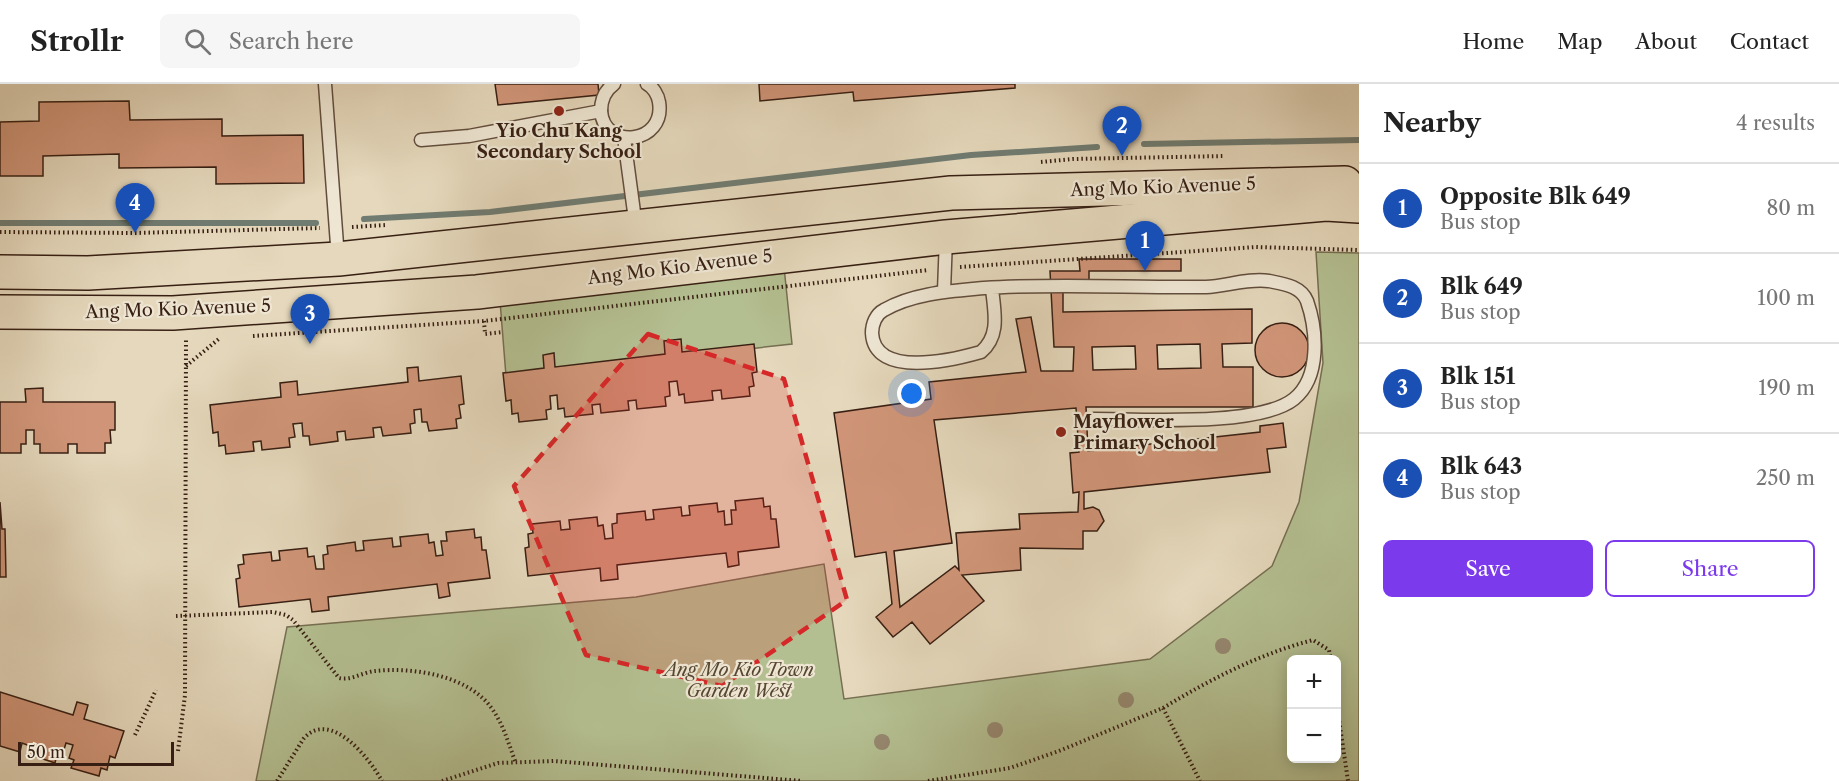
<!DOCTYPE html>
<html lang="en">
<head>
<meta charset="utf-8">
<style>
  body { margin:0; font-family:"Libre Caslon Text",serif; background:#f6f6f6; color:#222 }
  .controls { position:absolute; right:18px; bottom:18px; display:grid; overflow:hidden; border-radius:9px; box-shadow:0 3px 15px #0003 }
  .controls button { width:54px; height:54px; display:grid; place-items:center; padding:0; border:0; border-bottom:2px solid #e0e0e0; background:#fff; color:#222; font:30px sans-serif }
  .scale { position:absolute; left:18px; bottom:15px; width:156px; box-sizing:border-box; padding-left:6px; border:3px solid #371f13; border-top:0; font-size:16px; line-height:21px; white-space:nowrap; color:#371f13; -webkit-text-stroke:4px #eee6d3; paint-order:stroke }
  .you { position:absolute; left:912px; top:310px; width:21px; height:21px; margin:-15px; border:4px solid #fff; border-radius:50%; background:#1a73e8; box-shadow:0 0 0 9px #1a73e833 }
  .badge { display:grid; place-items:center; width:39px; height:39px; border-radius:50%; background:#7c3aed; color:#fff; font-size:20px; font-weight:700 }
  .pin { position:absolute; translate:-50% -50px; filter:drop-shadow(0 2px 3px #0008) }
  .pin::after { content:''; position:absolute; top:32px; width:21px; height:18px; background:inherit; clip-path:polygon(0 0,100% 0,50% 100%) }
  .list { margin:0; padding:0; list-style:none }
  h2 { display:flex; justify-content:space-between; align-items:center; height:78px; margin:0; padding:0 24px; font-size:26px }
  h2 small { font-size:20px; font-weight:400; color:#767676 }
  .list li { display:grid; grid-template-columns:39px 1fr auto; gap:18px; align-items:center; box-sizing:border-box; height:90px; padding:0 24px; border-top:2px solid #e0e0e0 }
  .list b { display:block; font-size:22px; white-space:nowrap }
  .list p { margin:0; font-size:20px; white-space:nowrap; color:#767676 }
  .list em { font-size:20px; font-style:normal; color:#767676 }
  .actions { display:flex; gap:12px; padding:18px 24px }
  .actions a { flex:1; padding:14px 0; border:2px solid #7c3aed; border-radius:9px; text-align:center; font-size:21px; color:#7c3aed }
  .actions .main { background:#7c3aed; color:#fff }
  .icon { flex:none; width:33px; height:33px; fill:none; stroke:currentColor; stroke-width:2; stroke-linecap:round; stroke-linejoin:round }
  .map { position:relative; flex:none; width:1359px; height:697px; overflow:hidden }
  header { display:flex; align-items:center; gap:36px; box-sizing:border-box; height:84px; padding:0 30px; background:#fff; border-bottom:2px solid #e0e0e0 }
  header strong { font-size:28px }
  nav { display:flex; gap:33px; margin-inline-start:auto; font-size:21px }
  .search { width:420px; height:54px; background:#f6f6f6; display:flex; align-items:center; gap:15px; box-sizing:border-box; padding:0 21px; border-radius:9px; color:#767676; font-size:22px }
  main { display:flex }
  aside { flex:1; background:#fff }
  .map>svg:first-child { display:block }
  .green { fill:#b4bf91; stroke:#766f52; stroke-width:1.5; fill-rule:evenodd }
  .lines { fill:none; stroke-linecap:round; stroke-linejoin:round }
  .stream { stroke:#707c72; stroke-width:6 }
  .building { fill:#d09578; stroke:#371f13; stroke-width:1.5; fill-rule:evenodd }
  .lane-casing { stroke:#624d3d; stroke-width:15 }
  .primary-casing { stroke:#371f13; stroke-width:36 }
  .path { stroke:#371f13; stroke-width:4; stroke-dasharray:1.5 3; stroke-linecap:butt }
  .lane { stroke:#eee6d3; stroke-width:12 }
  .primary { stroke:#e5d8bc; stroke-width:33 }
  .tree { fill:#968870 }
  .marked { fill:#d62828; fill-opacity:0.2; stroke:#d62828; stroke-width:4.5; stroke-dasharray:12 8; stroke-linejoin:round }
  .poi-dot { fill:#8f2418; stroke:#eee6d3; stroke-width:2 }
  .labels { text-anchor:middle; dominant-baseline:central; stroke-width:4.5; stroke-linejoin:round; paint-order:stroke }
  .poi-label { font-size:18px; font-weight:bold; fill:#371f13; stroke:#eee6d3 }
  .street-label { font-size:18px; fill:#371f13; stroke:#eee6d3 }
  .park-label { font-size:18px; font-style:italic; fill:#564732; stroke:#eee6d3 }
</style>
</head>
<body>
<header>
<strong>Strollr</strong>
<div class="search"><svg class="icon" aria-label="search" viewBox="0 0 24 24"><circle cx="10" cy="10" r="6"/><path d="M15 15l6 6"/></svg>Search here</div>
<nav><a>Home</a><a>Map</a><a>About</a><a>Contact</a></nav>
</header>
<main>
<div class="map">
<svg width="1359" height="697" viewBox="0 0 1359 697">
  <rect width="100%" height="100%" fill="#e5d8bc"/>
  <filter id="stains"><feTurbulence type="fractalNoise" baseFrequency=".00333" numOctaves="4"/><feColorMatrix values="0 0 0 0 .2 0 0 0 0 .09 0 0 0 0 .02 0 0 0 .5 -.17"/></filter>
  <radialGradient id="worn" r=".72"><stop offset=".6" stop-color="#630" stop-opacity="0"/><stop offset="1" stop-color="#630" stop-opacity=".3"/></radialGradient>
  <g class="green">
    <path d="M1316 168 1359 169V697H256L287 543 636 513 824 480 844 615 1150 575 1272 482 1299 418 1323 279ZM1292 576H1336V674H1292Z"/>
    <path d="M784 183 792 260 506 292 500 217Z"/>
  </g>
  <g class="lines">
    <g class="stream">
      <path d="M1144 60 1359 56"/>
      <path d="M364 135 490 128 971 71 1097 63"/>
      <path d="M0 139H316"/>
    </g>
  </g>
  <g class="building">
    <path d="M495 0H598L599 11 498 21Z"/>
    <path d="M759 0H1015V4L854 17 853 8 760 17Z"/>
    <path d="M129 17 130 36 222 35V52L303 51 304 99 216 100V83L119 84V70L43 72V92H0V38L39 37V18Z"/>
    <path d="M1079 175H1181V187H1089V199H1063V228L1252 225V259L1222 260 1223 283H1253V323H1086L1088 367 1260 348V342L1283 339 1286 363 1267 365 1270 388 1084 408V425L1093 423 1099 426 1104 437 1097 447H1083V465L1020 464 1021 486 962 491 984 517 930 560 912 538 893 553 876 533 892 520 886 468 855 473 834 329 931 315 929 298 1026 288 1016 235 1031 233 1041 287H1073L1074 263H1054L1050 187H1080ZM1200 260 1201 284 1158 285 1157 261ZM1135 262 1136 285 1093 286 1092 263ZM1076 324 1079 368 1070 369 1073 409 1079 408 1078 428 1019 430 1020 445 956 449 959 486 955 482 900 523 894 467 952 459 934 336Z"/>
    <circle cx="1282" cy="266" r="27"/>
    <path d="M681 255 682 268 754 260 757 288 752 289 754 302 749 303 750 312 722 315 721 306 712 307 713 316 685 319 684 310 679 311 677 297 669 298 670 312 665 313 666 322 637 325 636 316 628 317 629 326 601 329 600 320 592 321 593 330 565 333 564 324 558 325 557 311 550 312 551 325 546 326 547 335 519 338 518 329 512 330 511 316 506 317 503 289 544 284 543 271 554 269 555 283 665 270 664 257Z"/>
    <path d="M418 283 419 297 461 292 464 320 459 321 461 334 456 335 457 344 429 347 427 338H422L421 325 414 326 415 339 410 340 411 349 383 352 381 343 373 344 374 353 346 356 345 347 337 348 338 357 310 361 309 352H303L302 339 293 340 295 353 289 354 290 363 262 366 261 357 253 358 254 367 226 370 225 361 219 362 218 348 213 349 210 321 281 313 280 299 297 297 298 311 408 298 407 284Z"/>
    <path d="M43 304V318H115V346H110L111 359H105V369H77V360H68V369H40V360H34V346H26V360H21V369H0V318H26L25 305Z"/>
    <path d="M763 414 764 423 770 422 771 435H776L779 463 738 468 739 481 728 483 726 469 617 481 618 495 601 497 600 484 528 492 525 464 529 463 528 450 533 449 532 440 560 437 561 446 570 445 569 436 597 433 598 442 603 441 605 455 613 454 612 440 617 439V430L645 427 646 436 654 435 653 426 681 423 682 432 690 431 689 422 717 419 718 428 724 427 725 441 732 440 731 426H736L735 417Z"/>
    <path d="M0 418 2 445H5L6 493H0Z"/>
    <path d="M474 445 475 454 481 453 482 466H486L490 494 448 499 450 512 439 514 437 500 328 513 329 526 312 528 310 515 239 523 236 495 240 494 238 481 244 480 243 471 271 468 272 477 280 476 279 467 307 464 308 473 314 472 316 485H324L323 471 328 470 327 462 355 458 356 467 364 466 363 457 392 454 393 463 401 462 400 453 428 450 429 459 434 458 436 472 443 471 441 457H447L446 448Z"/>
    <path d="M0 608 73 631 77 618 88 621 84 635 124 647 115 674 110 672 107 686 101 684 99 692 71 684 74 676 69 674 73 661 66 659 62 672 57 670 55 679 28 670 30 662 22 659 20 668 0 662Z"/>
  </g>
  <g class="lines">
    <g class="lane-casing">
      <g id="lane">
        <path d="M325 0 338 174"/>
        <path d="M614 0C604 7 601 16 601 27 604 67 666 60 659 18 658 11 653 3 647 0"/>
        <path d="M624 54 636 143"/>
        <path d="M421 56 469 52 601 27"/>
        <path d="M992 204C994 227 1001 251 981 268 953 276 874 295 872 249 872 240 876 230 884 226 913 209 951 207 984 204 1058 199 1132 204 1206 203 1226 202 1249 194 1269 197 1284 200 1301 202 1307 217 1317 246 1321 293 1294 315 1259 343 1141 335 1094 335"/>
        <path d="M944 207 946 154"/>
      </g>
    </g>
    <g class="primary-casing">
      <g id="primary">
        <path d="M0 188 88 189 338 175 951 109 1345 99"/>
        <path d="M0 228 173 229 477 208 946 153 1326 120 1359 122"/>
      </g>
    </g>
    <g class="path">
      <path d="M1041 78 1073 75 1225 72"/>
      <path d="M352 143 386 141"/>
      <path d="M0 148 135 149 320 144"/>
      <path d="M960 183 1256 163 1359 166"/>
      <path d="M484 237 485 250 503 248"/>
      <path d="M253 252 484 237 929 186"/>
      <path d="M186 282 220 254"/>
      <path d="M176 532 273 528 286 531 293 536 339 594C351 597 363 588 375 587 412 583 466 591 490 622 503 639 508 658 515 677"/>
      <path d="M1336 615 1348 697"/>
      <path d="M1163 624C1211 595 1259 570 1313 556L1329 566 1331 576"/>
      <path d="M135 651 156 606"/>
      <path d="M178 667 185 611 186 255"/>
      <path d="M277 697 304 654C331 625 370 675 382 697"/>
      <path d="M442 697 498 679 554 677 802 697"/>
      <path d="M928 697 1010 684 1059 667 1163 624 1200 697"/>
    </g>
    <use href="#lane" class="lane"/>
    <use href="#primary" class="primary"/>
  </g>
  <g class="tree">
    <circle cx="1223" cy="562" r="8"/>
    <circle cx="1126" cy="616" r="8"/>
    <circle cx="995" cy="646" r="8"/>
    <circle cx="882" cy="658" r="8"/>
  </g>
  <path class="marked" d="M648 250 784 295 847 516 722 602 586 571 514 402Z"/>
  <g class="poi-dot">
    <circle cx="559" cy="27" r="6"/>
    <circle cx="1061" cy="348" r="6"/>
  </g>
  <g class="labels">
    <g class="poi-label">
      <text x="559" y="47">Yio Chu Kang<tspan x="559" dy="21">Secondary School</tspan></text>
      <text x="1073" y="338" text-anchor="start">Mayflower<tspan x="1073" dy="21">Primary School</tspan></text>
    </g>
    <g class="street-label">
      <text transform="translate(1163 103) rotate(-2)">Ang Mo Kio Avenue 5</text>
      <text transform="translate(680 183) rotate(-7)">Ang Mo Kio Avenue 5</text>
      <text transform="translate(178 225) rotate(-2)">Ang Mo Kio Avenue 5</text>
    </g>
    <g class="park-label">
      <text x="739" y="586">Ang Mo Kio Town<tspan x="739" dy="21">Garden West</tspan></text>
    </g>
  </g>
  <rect width="100%" height="100%" filter="url(#stains)"/>
  <rect width="100%" height="100%" fill="url(#worn)"/>
</svg>
<div class="controls">
<button>+</button>
<button>−</button>
</div>
<div class="scale">50 m</div>
<div class="you"></div>
<div class="pin badge" style="left:1145px;top:187px;background:#1a4fb4">1</div>
<div class="pin badge" style="left:1122px;top:72px;background:#1a4fb4">2</div>
<div class="pin badge" style="left:310px;top:260px;background:#1a4fb4">3</div>
<div class="pin badge" style="left:135px;top:149px;background:#1a4fb4">4</div>
</div>
<aside>
<h2>Nearby<small>4 results</small></h2>
<ul class="list">
<li><span class="badge" style="background:#1a4fb4">1</span><div><b>Opposite Blk 649</b><p>Bus stop</p></div><em>80 m</em></li>
<li><span class="badge" style="background:#1a4fb4">2</span><div><b>Blk 649</b><p>Bus stop</p></div><em>100 m</em></li>
<li><span class="badge" style="background:#1a4fb4">3</span><div><b>Blk 151</b><p>Bus stop</p></div><em>190 m</em></li>
<li><span class="badge" style="background:#1a4fb4">4</span><div><b>Blk 643</b><p>Bus stop</p></div><em>250 m</em></li>
</ul>
<div class="actions"><a class="main">Save</a><a>Share</a></div>
</aside>
</main>
</body>
</html>
